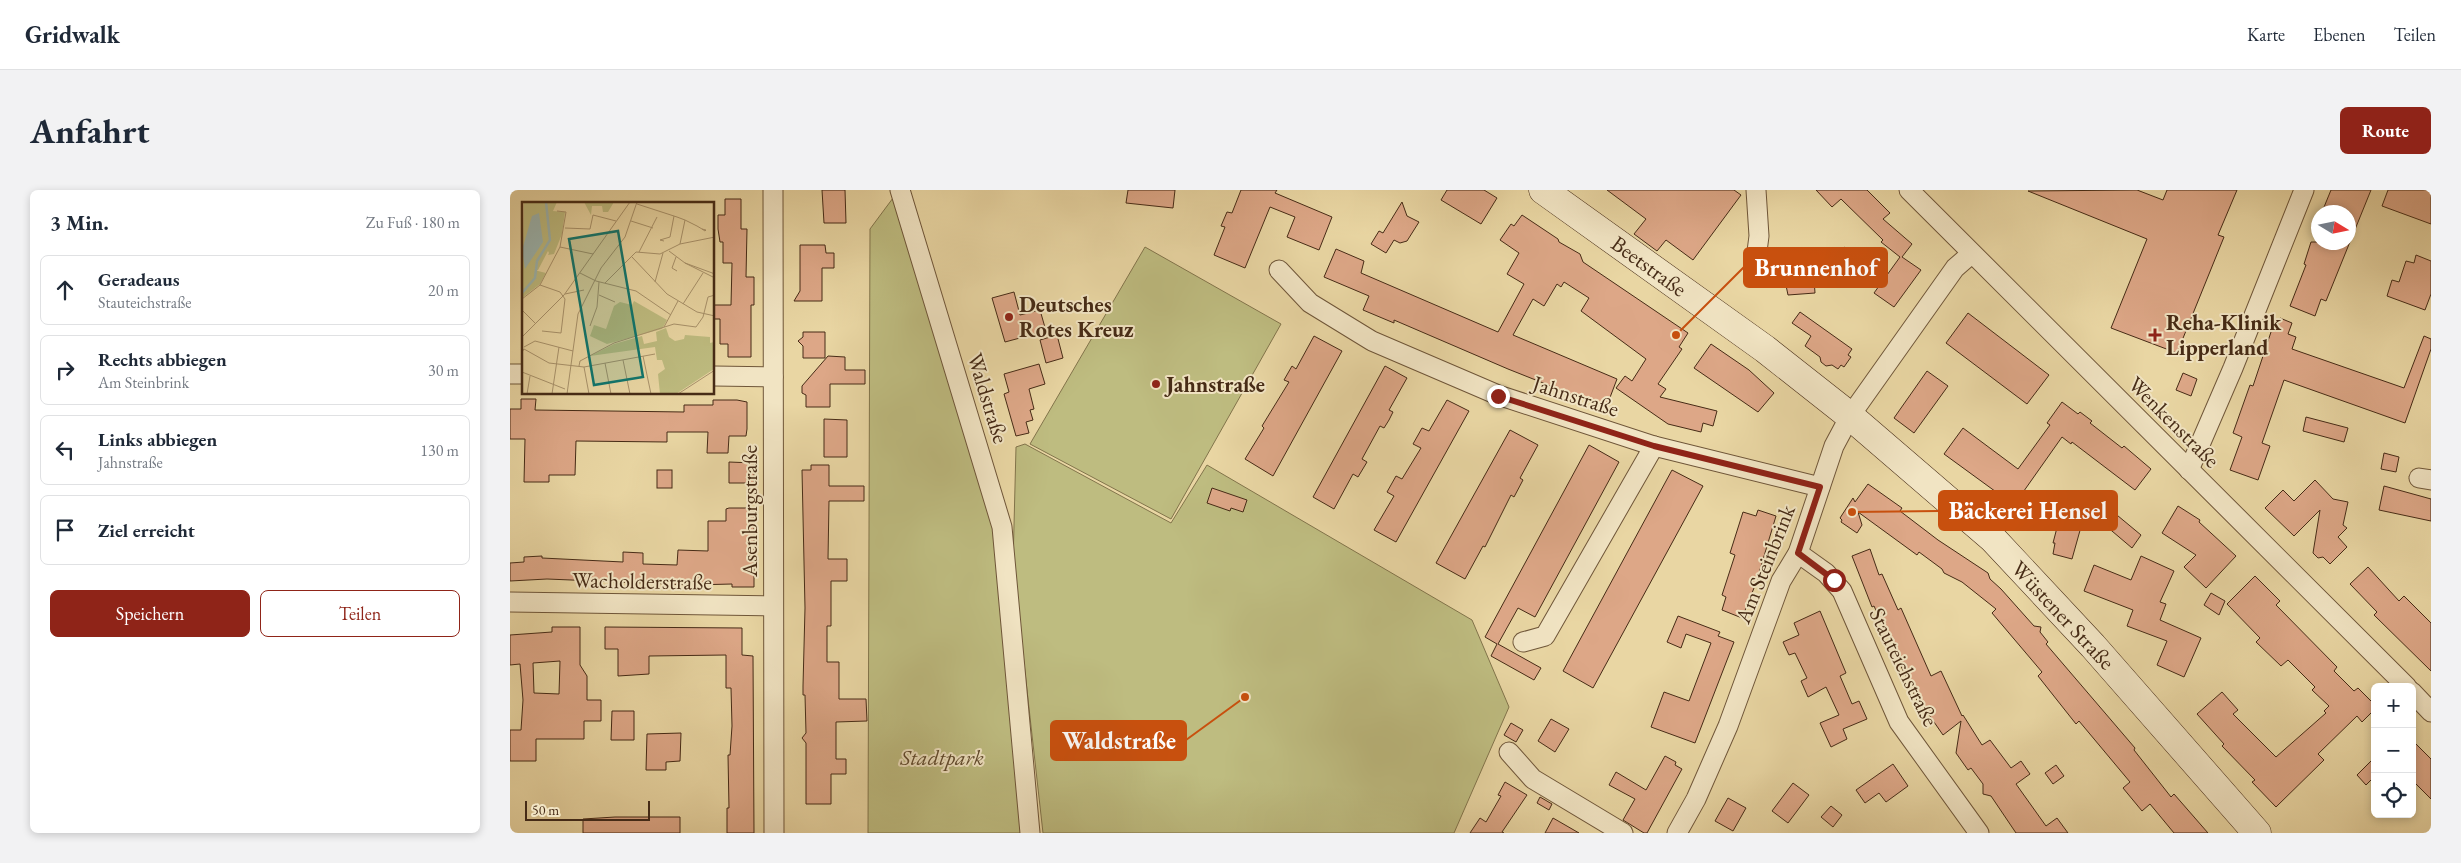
<!DOCTYPE html>
<html lang="de">
<head>
<meta charset="utf-8">
<style>
  body { margin:0; font-family:"EB Garamond",serif; background:#f2f2f3; color:#1f2937 }
  .controls { position:absolute; right:15px; bottom:15px; display:grid; overflow:hidden; border-radius:8px; box-shadow:0 2px 8px #0003 }
  .controls button { width:45px; height:45px; display:grid; place-items:center; padding:0; border:0; border-bottom:1px solid #e0e1e3; background:#fff; color:#1f2937; font:25px sans-serif }
  .compass { position:absolute; left:1801px; top:15px; width:45px; height:45px; border-radius:50%; background:#fff; box-shadow:0 2px 8px #0003; rotate:100deg }
  .scale { position:absolute; left:15px; bottom:12px; width:125px; box-sizing:border-box; padding-left:5px; border:2px solid #462b16; border-top:0; font-size:14px; line-height:18px; white-space:nowrap; color:#462b16; -webkit-text-stroke:4px #f1e4c3; paint-order:stroke }
  .stop { position:absolute; width:15px; height:15px; margin:-11px; border:4px solid #8f2418; border-radius:50%; background:#fff }
  .stop.end { background:#8f2418; border-color:#fff; box-shadow:0 1px 5px #0008 }
  .list { margin:0; padding:0; list-style:none }
  h2 { display:flex; justify-content:space-between; align-items:center; height:65px; margin:0; padding:0 20px; font-size:21px }
  h2 small { font-size:16px; font-weight:400; color:#747a83 }
  .list li { display:grid; grid-template-columns:32px 1fr auto; gap:15px; align-items:center; box-sizing:border-box; height:70px; margin:0 10px 10px; padding:0 10px; border:1px solid #e0e1e3; border-radius:8px }
  .list b { display:block; font-size:19px; white-space:nowrap }
  .list p { margin:0; font-size:16px; white-space:nowrap; color:#747a83 }
  .list em { font-size:16px; font-style:normal; color:#747a83 }
  .actions { display:flex; gap:10px; padding:15px 20px }
  .actions a { flex:1; padding:11px 0; border:1px solid #8f2418; border-radius:8px; text-align:center; font-size:18px; color:#8f2418 }
  .actions .main { background:#8f2418; color:#fff }
  .icon { flex:none; width:28px; height:28px; fill:none; stroke:currentColor; stroke-width:2; stroke-linecap:round; stroke-linejoin:round }
  .map { position:relative; flex:none; width:1921px; height:643px; overflow:hidden; border-radius:8px }
  header { display:flex; align-items:center; gap:30px; box-sizing:border-box; height:70px; padding:0 25px; background:#fff; border-bottom:1px solid #e0e1e3 }
  header strong { font-size:24px }
  nav { display:flex; gap:28px; margin-inline-start:auto; font-size:18px }
  .intro { display:flex; align-items:center; justify-content:space-between; box-sizing:border-box; height:120px; padding:0 30px }
  h1 { margin:0; font-size:35px }
  .button { padding:12px 22px; border-radius:8px; background:#8f2418; color:#fff; font-size:18px; font-weight:700 }
  main { display:flex; gap:30px; padding:0 30px }
  aside { flex:1; background:#fff; border-radius:8px; box-shadow:0 2px 8px #0003 }
  .map>svg:first-child { display:block }
  .green { fill:#bebc80; stroke:#82744b }
  .building { fill:#dda787; stroke:#462b16; fill-rule:evenodd }
  .lines { fill:none; stroke-linecap:round; stroke-linejoin:round }
  .minor-casing { stroke:#6f5639; stroke-width:21 }
  .secondary-casing { stroke:#462b16; stroke-width:29 }
  .minor { stroke:#f1e4c3; stroke-width:19 }
  .secondary { stroke:#f1e4c3; stroke-width:28 }
  .route { stroke:#8f2418; stroke-width:6 }
  .poi-dot { fill:#8f2418; stroke:#f1e4c3; stroke-width:2 }
  .labels { text-anchor:middle; dominant-baseline:central; stroke-width:4; stroke-linejoin:round; paint-order:stroke }
  .street-label { font-size:22px; fill:#462b16; stroke:#f1e4c3 }
  .poi-label { font-size:22px; font-weight:bold; fill:#462b16; stroke:#f1e4c3; text-anchor:start }
  .park-label { font-size:22px; font-style:italic; fill:#5e482b; stroke:#f1e4c3 }
  .inset-river { fill:none; stroke:#9cb6b1; stroke-width:2.5 }
  .inset-road { fill:none; stroke:#a8926b; stroke-width:1 }
  .view { fill:#0f766e; fill-opacity:0.15; stroke:#0f766e; stroke-width:2.5 }
  .inset-edge { fill:none; stroke:#462b16; stroke-width:2.5 }
  .leader { fill:none; stroke:#c8500e; stroke-width:2 }
  .callout-dot { fill:#c8500e; stroke:#f1e4c3; stroke-width:2 }
  .callout { fill:#c8500e; stroke:#c8500e; stroke-width:2 }
  .callout-label { font-size:24px; text-anchor:middle; font-weight:bold; fill:#fff }
</style>
</head>
<body>
<header>
<strong>Gridwalk</strong>
<nav><a>Karte</a><a>Ebenen</a><a>Teilen</a></nav>
</header>
<div class="intro"><h1>Anfahrt</h1><a class="button">Route</a></div>
<main>
<aside>
<h2>3 Min.<small>Zu Fuß · 180 m</small></h2>
<ul class="list">
<li><svg class="icon" aria-label="ahead" viewBox="0 0 24 24"><path d="M12 20V5M6 11l6-6 6 6"/></svg><div><b>Geradeaus</b><p>Stauteichstraße</p></div><em>20 m</em></li>
<li><svg class="icon" aria-label="right" viewBox="0 0 24 24"><path d="M7 20v-9h11M14 6l5 5-5 5"/></svg><div><b>Rechts abbiegen</b><p>Am Steinbrink</p></div><em>30 m</em></li>
<li><svg class="icon" aria-label="left" viewBox="0 0 24 24"><path d="M17 20v-9H6M10 6l-5 5 5 5"/></svg><div><b>Links abbiegen</b><p>Jahnstraße</p></div><em>130 m</em></li>
<li><svg class="icon" aria-label="arrive" viewBox="0 0 24 24"><path d="M6 21V4h12l-3 4 3 4H6"/></svg><div><b>Ziel erreicht</b></div></li>
</ul>
<div class="actions"><a class="main">Speichern</a><a>Teilen</a></div>
</aside>
<div class="map">
<svg width="1921" height="643" viewBox="0 0 1921 643">
  <rect width="100%" height="100%" fill="#e9d6a3"/>
  <filter id="stains"><feTurbulence type="fractalNoise" baseFrequency=".004" numOctaves="4"/><feColorMatrix values="0 0 0 0 .2 0 0 0 0 .09 0 0 0 0 .02 0 0 0 .5 -.17"/></filter>
  <radialGradient id="worn" r=".72"><stop offset=".6" stop-color="#630" stop-opacity="0"/><stop offset="1" stop-color="#630" stop-opacity=".3"/></radialGradient>
  <g class="green">
    <path d="M383 8 486 339 514 643H358L360 39Z"/>
    <path d="M635 57 771 134 661 329 520 254Z"/>
    <path d="M515 254 661 333 697 275 962 430 999 517 944 643H533L503 375 506 257Z"/>
  </g>
  <g class="building">
    <path d="M312 0H335L336 33H314Z"/>
    <path d="M618 0H665L663 18 616 13Z"/>
    <path d="M731 0H767L765 3 822 27 809 60 777 47 785 27 760 17 735 78 704 65 715 37 711 36 717 22 722 23Z"/>
    <path d="M937 0H974L987 8 971 34 931 10Z"/>
    <path d="M1097 0H1224L1231 5 1183 70 1156 50 1147 61 1124 44 1136 29Z"/>
    <path d="M1306 0H1357L1380 23 1373 29 1402 54 1392 67 1411 80 1384 117 1364 103 1390 67 1371 52 1373 50 1331 9 1322 17Z"/>
    <path d="M1627 0 1653 10 1657 0H1727L1708 45 1714 47 1667 163 1601 138 1637 49 1518 1Z"/>
    <path d="M1821 0H1861L1816 111 1811 109 1805 126 1780 116 1796 75 1794 74 1801 52H1838V22H1812Z"/>
    <path d="M1878 0H1921V34L1872 16Z"/>
    <path d="M215 9H231V39H237L236 87H244V115H241V167H218V154H210V129H204V115H221L222 73H213V52H210L208 39V25H215Z"/>
    <path d="M892 12 897 26 909 32 897 51 890 53 884 50 876 63 861 54 869 41 873 43Z"/>
    <path d="M1012 25 1048 49 1049 52 1070 64 1073 72 1178 143 1169 157 1172 159 1148 194 1156 199 1150 207 1207 221 1203 236 1193 233 1191 242 1158 234 1106 198 1115 186 1122 191 1136 169 1071 121 1079 108 1054 92 1051 97 1047 94 1034 116 1023 109 1003 145 1107 189 1096 218 998 179 884 130V133L853 120 859 106 814 87 826 59 854 71 851 83 988 142 1014 94 997 84 1009 63 990 50 1001 34 1004 36Z"/>
    <path d="M290 55H315L316 63H324V78H312V111H284L290 101Z"/>
    <path d="M1334 57 1352 71 1341 85 1323 72Z"/>
    <path d="M1906 65 1921 71V104L1915 120 1877 106 1882 90 1889 92 1896 71 1904 73Z"/>
    <path d="M1303 75 1305 103 1278 105 1273 81 1277 77Z"/>
    <path d="M504 102 510 125 530 120 536 141 495 152 482 108Z"/>
    <path d="M1290 122 1342 159 1338 165 1341 167 1334 177 1331 175 1328 179 1322 175 1316 176 1311 172 1310 167 1295 156 1301 146 1282 133Z"/>
    <path d="M1458 123 1539 185 1517 214 1436 153Z"/>
    <path d="M1770 128 1782 133 1778 144 1786 147 1782 159 1894 198 1914 146 1921 149V159L1895 233 1774 190 1752 253 1760 256 1748 290 1720 280 1732 247 1723 243 1740 195 1743 196 1762 139 1766 140Z"/>
    <path d="M293 142H315V168H293V156L288 151 293 147Z"/>
    <path d="M547 145 553 168 536 173 530 150Z"/>
    <path d="M804 146 832 161 763 286 735 269 754 238 752 236 779 192 774 190 782 176 786 179Z"/>
    <path d="M1201 154 1239 180 1264 203 1248 222 1184 178Z"/>
    <path d="M318 166 335 167V180H355V194H320V217H296V205L292 203V196Z"/>
    <path d="M529 174 535 194 519 199 524 219 520 220 523 230 516 232 519 243 506 246 494 204 499 202 494 184Z"/>
    <path d="M875 176 897 188 879 220 883 222 879 230 874 238 870 236 852 269 857 272 848 287 843 284 824 319 803 307Z"/>
    <path d="M1417 181 1438 196 1404 243 1384 228Z"/>
    <path d="M1673 183 1687 189 1681 206 1666 200Z"/>
    <path d="M11 209H26L25 220 174 222V215H203V210H227L237 212V239L236 246H219L218 263H197L198 242H157V252L66 251 65 285H39V292H14L15 249H0V219H11Z"/>
    <path d="M937 210 959 221 886 352 864 340 884 306 877 302 886 286 892 289 911 258 903 254 912 238 919 241Z"/>
    <path d="M1552 212 1568 224 1570 222 1582 231 1580 233 1612 258 1614 256 1641 279 1625 300 1562 252 1561 254 1552 247 1504 315 1434 264 1453 238 1508 279 1540 235 1537 233Z"/>
    <path d="M1796 227 1838 238 1834 252 1793 241Z"/>
    <path d="M314 229 337 230V267H314Z"/>
    <path d="M1000 240 1028 255 1010 288 1013 290 1004 307 1001 305 975 357 973 356 955 389 926 373Z"/>
    <path d="M1079 255 1109 272 1025 427 1008 418 988 454 1031 478 1024 490 981 466 987 454 975 447Z"/>
    <path d="M1874 263 1889 267 1886 282 1871 279Z"/>
    <path d="M219 272 244 273V293H219Z"/>
    <path d="M301 275H319V296H354V311H319L318 369H337V391H321V436H317V472H329V509H356L357 531 326 532V569H336V584H321V614H296V553L292 548 296 543 295 505H293V496L295 418 292 280H301Z"/>
    <rect x="147" y="280" width="15" height="18"/>
    <path d="M1162 280 1193 296 1083 498 1053 481Z"/>
    <path d="M1805 290 1823 309 1838 312 1833 335 1837 338 1828 347 1837 357 1820 374 1813 367 1808 368 1803 363 1810 320 1784 346 1755 318 1773 300 1784 311Z"/>
    <path d="M1358 294 1392 318 1390 321 1428 350 1478 383 1480 389 1491 399 1524 436 1531 437 1530 442 1538 452 1536 454 1625 558 1624 560 1661 607 1664 604 1698 643H1664L1640 614 1632 621 1613 598 1620 592 1569 531 1566 534 1528 486 1532 482 1482 423 1486 419 1452 392 1434 383 1432 379 1409 362 1407 365 1348 322 1352 335 1347 343 1331 332 1332 330 1330 328 1343 308 1345 312Z"/>
    <path d="M1874 296 1921 309V331L1869 320Z"/>
    <path d="M702 298 737 310 733 322 721 318 720 321 697 313Z"/>
    <path d="M1556 303 1581 309 1584 306 1631 345 1622 358 1576 319 1562 369 1543 364 1545 353H1543Z"/>
    <path d="M1668 316 1690 330 1689 332 1726 366 1696 398 1674 377 1686 365 1652 343Z"/>
    <path d="M219 318H244V397H222V394L182 395 37 389 0 391V373L14 372V367L32 366V368L113 372V362L133 363V374L167 375 168 360 198 361V331H216V319Z"/>
    <path d="M1248 320 1266 326 1246 393 1232 428 1212 420 1216 407 1212 405 1225 365 1220 363 1233 322 1246 326Z"/>
    <path d="M1360 359 1369 385 1372 384 1388 420 1391 418 1421 486 1431 481 1452 526 1453 525 1472 555 1480 550 1501 578 1511 571 1520 584 1506 594 1536 636 1547 628 1558 643H1506L1481 606 1473 604V594L1461 578 1458 580 1446 563 1451 531 1433 545 1415 519 1412 521 1390 474H1392L1380 446 1374 448V438L1364 416 1362 417 1342 366Z"/>
    <path d="M1631 366 1664 381 1650 412 1656 414 1650 430 1691 448 1674 487 1647 475 1657 451 1617 436 1623 420 1574 401 1584 375 1621 390Z"/>
    <path d="M1858 377 1889 411 1894 406 1921 433V481L1864 425 1867 422 1840 394Z"/>
    <path d="M1745 386 1770 411 1766 415 1827 477 1824 481 1844 501 1848 498 1865 515V519L1852 532 1847 526 1808 564 1814 570 1766 617 1742 592 1745 590 1712 556 1714 554 1687 524 1712 502 1728 520 1723 524 1766 567 1816 523 1814 521 1819 516 1802 500 1805 497 1778 470 1771 476 1746 452 1750 448 1717 414Z"/>
    <path d="M1701 403 1715 411 1709 425 1694 415Z"/>
    <path d="M1310 421 1336 483 1330 486 1342 514 1349 511 1357 529 1333 539 1337 549 1321 557 1310 533 1329 525 1316 497 1298 507 1291 491 1297 488 1285 463 1279 465 1273 452 1289 445 1284 433Z"/>
    <path d="M1168 426 1210 442 1208 446 1224 452 1185 553 1141 537 1154 502 1179 511 1201 453 1176 444 1171 458 1157 452Z"/>
    <path d="M42 437H70V475L77 486V510H91V531H74V549H26V571H0V540H11L13 510 10 474 0 475V445L42 442ZM50 471 49 504 24 503 23 473Z"/>
    <path d="M95 437 232 438V465L243 466 244 643H217V618H219L218 565H220L222 536 221 498H216V465L139 466V484L108 486V459H95Z"/>
    <path d="M102 521H124V550H101Z"/>
    <path d="M1041 529 1059 539 1045 562 1028 551Z"/>
    <path d="M1001 533 1013 540 1006 552 994 545Z"/>
    <path d="M171 543 170 571 156 572V580H136L137 544Z"/>
    <path d="M1902 550 1921 569V609L1902 590Z"/>
    <path d="M1155 566 1166 572 1165 575 1172 579 1137 643H1134L1113 630 1125 609 1099 595 1106 582 1136 600Z"/>
    <path d="M1865 567V586L1856 595 1847 585Z"/>
    <path d="M1383 574 1398 596 1376 612 1369 603 1355 613 1346 600Z"/>
    <path d="M1546 575 1554 586 1543 594 1535 583Z"/>
    <path d="M995 592 1017 605 992 642 994 643H960L970 628 976 632 991 606 988 605Z"/>
    <path d="M1283 593 1299 605 1278 633 1262 621Z"/>
    <path d="M1030 607 1042 614 1039 620 1027 613Z"/>
    <path d="M1218 608 1236 618 1223 641 1205 631Z"/>
    <path d="M1321 616 1332 625 1323 637 1311 627Z"/>
    <path d="M105 627H170V643H73V629Z"/>
    <path d="M1043 628 1069 643H1035Z"/>
  </g>
  <g class="lines">
    <g class="minor-casing">
      <g id="minor">
        <path d="M263 0 264 643"/>
        <path d="M390 0 492 337 520 643"/>
        <path d="M1399 0 1897 497"/>
        <path d="M769 80 800 113 862 151 988 205 1144 256 1310 297"/>
        <path d="M1244 85 1249 46 1246 0"/>
        <path d="M0 184H14"/>
        <path d="M204 186 263 187"/>
        <path d="M1679 280 1723 178 1794 0"/>
        <path d="M1909 288 1921 290"/>
        <path d="M1288 363 1316 383 1332 401 1389 532 1469 643"/>
        <path d="M0 412 263 416"/>
        <path d="M1013 452 1035 446 1144 256"/>
        <path d="M1902 502 1921 522"/>
        <path d="M999 562 1023 589 1113 643"/>
        <path d="M1167 643 1186 609 1218 536 1271 391 1288 363 1324 256 1340 226 1445 78 1461 64"/>
      </g>
    </g>
    <g class="secondary-casing">
      <path id="secondary" d="M1033 0 1255 159 1340 226 1483 349 1583 456 1747 643"/>
    </g>
    <use href="#minor" class="minor"/>
    <use href="#secondary" class="secondary"/>
  </g>
  <g class="lines">
    <path class="route" d="M988 206 1144 256 1310 297 1288 363 1324 390"/>
  </g>
  <g class="poi-dot">
    <circle cx="499" cy="127" r="5"/>
    <path d="M1642.5 137.5h5v5h5v5h-5v5h-5v-5h-5v-5h5z"/>
    <circle cx="646" cy="194" r="5"/>
  </g>
  <g class="labels">
    <g class="street-label">
      <text transform="translate(1139 76) rotate(36)">Beetstraße</text>
      <text transform="translate(1066 206) rotate(18)">Jahnstraße</text>
      <text transform="translate(478 208) rotate(73)">Waldstraße</text>
      <text transform="translate(1664 232) rotate(45)">Wenkenstraße</text>
      <text transform="translate(239 321) rotate(-90)">Asenburgstraße</text>
      <text transform="translate(1255 374) rotate(-68)">Am Steinbrink</text>
      <text transform="translate(132 391) rotate(1)">Wacholderstraße</text>
      <text transform="translate(1553 425) rotate(47)">Wüstener Straße</text>
      <text transform="translate(1394 477) rotate(64)">Stauteichstraße</text>
    </g>
    <g class="poi-label">
      <text x="509" y="114">Deutsches<tspan x="509" dy="25">Rotes Kreuz</tspan></text>
      <text x="1656" y="132">Reha-Klinik<tspan x="1656" dy="25">Lipperland</tspan></text>
      <text x="656" y="194">Jahnstraße</text>
    </g>
    <g class="park-label">
      <text x="432" y="567">Stadtpark</text>
    </g>
  </g>
  <g transform="translate(12 12)">
    <rect width="192" height="192" fill="#e9d6a3"/>
    <path d="M2 0H35L31 9 43 10 40 32 32 52 26 53 27 51 26 49 16 68H12L24 71 18 82 0 96ZM62 0H92L86 10H81L80 4H70L69 13ZM112 99 145 118 140 127 85 142 68 134 72 123 84 127 92 104 98 100 110 103ZM144 126 147 135 153 139 162 137 163 133 188 135V141L192 140V167L154 192H138L136 172 143 167 140 158H135L133 145 68 154 92 142 120 134 122 142 135 139 134 130Z" fill="#bebc80"/>
    <path d="M17 11 21 40 3 67 0 48 10 14Z" fill="#9cb6b1"/>
    <path class="inset-river" d="M0 91 13 76 15 59 28 38 24 0"/>
    <path class="inset-road" d="M115 2 155 15 163 18 175 24 180 27 183 29 184 28 180 27M109 19 131 26M43 26 68 27 71 13 94 19M142 39 138 38 148 35 152 14M158 42 163 18M38 45 71 52M147 49 163 61M117 50 135 15M110 55 145 92 175 110 193 114M154 55 150 66 155 69M58 71 74 79 114 89 149 113M193 72 163 61 193 76M133 80 141 51M83 81 114 50 138 52 158 42 193 35M18 83 38 90 43 97 39 131 20 129M43 92 62 88M77 93 93 100M0 97 18 83 38 45 44 10 35 9M161 102 181 71M0 108 14 122M68 124 75 105 77 80M142 125 156 99M0 135 42 93 108 0M2 145 13 139 51 149M0 150 2 147 27 161 62 165 133 152M121 154 129 192M101 158 108 192M83 161 89 192M57 164 58 159 92 141 152 122 174 125 181 115 186 95 193 93M62 165 67 192M0 170 43 187M5 192 8 174M30 192 37 145M45 192 56 112 79 66 103 35 115 0M156 192 193 168"/>
    <path class="view" d="M96 29 121 175 72 183 47 37Z"/>
    <rect width="192" height="192" class="inset-edge"/>
  </g>
  <path class="leader" d="M1166 145L1234 77M1342 322L1429 321M735 507L676 550"/>
  <g class="callout-dot">
    <circle cx="1166" cy="145" r="5"/>
    <circle cx="1342" cy="322" r="5"/>
    <circle cx="735" cy="507" r="5"/>
  </g>
  <g class="callout">
    <rect x="1234" y="58" width="143" height="39" rx="5"/>
    <rect x="1429" y="301" width="178" height="39" rx="5"/>
    <rect x="541" y="531" width="135" height="39" rx="5"/>
  </g>
  <g class="callout-label">
    <text x="1306" y="86">Brunnenhof</text>
    <text x="1518" y="329">Bäckerei Hensel</text>
    <text x="609" y="559">Waldstraße</text>
  </g>
  <rect width="100%" height="100%" filter="url(#stains)"/>
  <rect width="100%" height="100%" fill="url(#worn)"/>
</svg>
<div class="controls">
<button>+</button>
<button>−</button>
<button><svg class="icon" aria-label="locate" viewBox="0 0 24 24"><circle cx="12" cy="12" r="6"/><path d="M12 2v4M12 18v4M2 12h4M18 12h4"/></svg></button>
</div>
<svg class="compass" viewBox="-18 -18 36 36"><path d="M0-13l5 13h-10z" fill="#e53935"/><path d="M0 13l5-13h-10z" fill="#747a83"/></svg>
<div class="scale">50 m</div>
<div class="stop" style="left:1324px;top:390px"></div>
<div class="stop end" style="left:988px;top:206px"></div>
</div>
</main>
</body>
</html>
